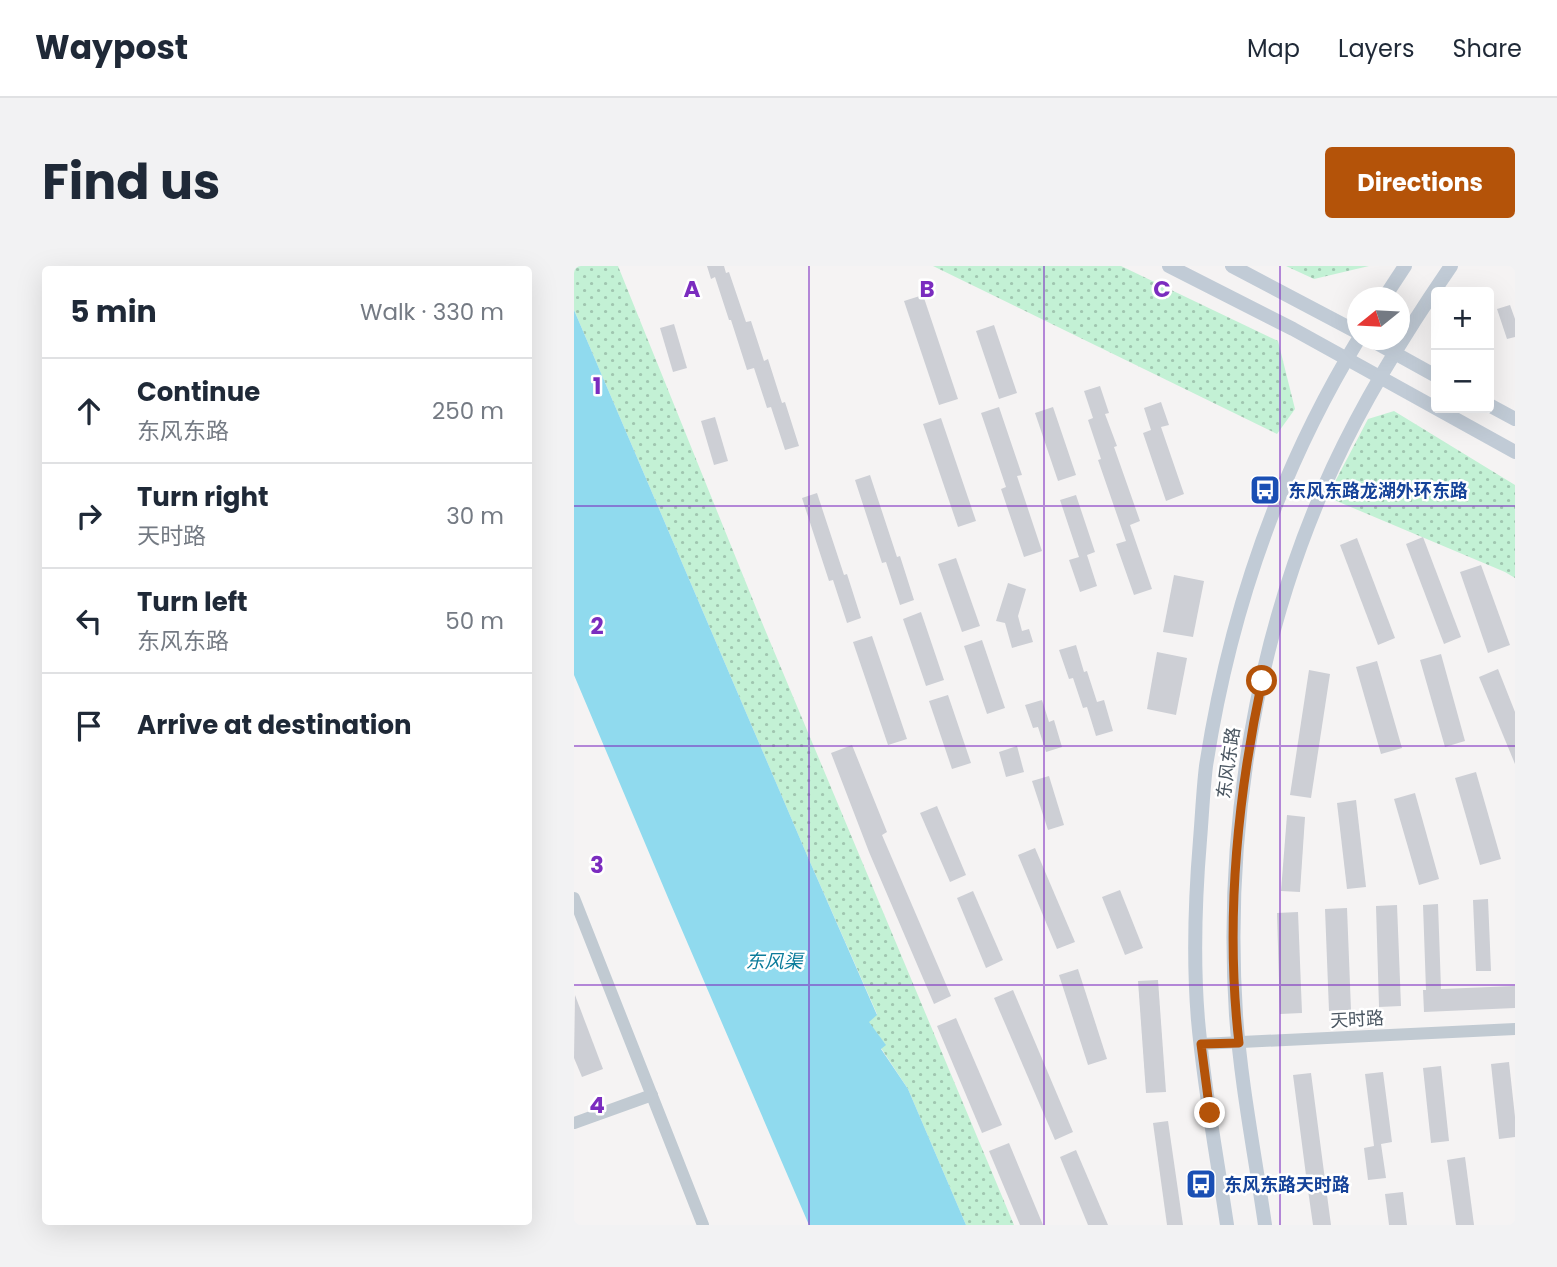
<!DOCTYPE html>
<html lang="en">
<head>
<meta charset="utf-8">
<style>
  body { margin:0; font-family:Poppins,"Noto Sans SC",sans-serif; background:#f2f2f3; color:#1f2937 }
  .controls { position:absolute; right:21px; top:21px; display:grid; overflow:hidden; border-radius:7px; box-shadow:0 7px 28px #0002 }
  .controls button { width:63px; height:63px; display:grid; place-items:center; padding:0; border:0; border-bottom:2px solid #e0e1e3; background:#fff; color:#1f2937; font:35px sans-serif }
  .compass { position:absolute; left:773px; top:21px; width:63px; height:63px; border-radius:50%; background:#fff; box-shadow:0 7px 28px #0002; rotate:252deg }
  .stop { position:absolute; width:21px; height:21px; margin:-16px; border:5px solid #b45309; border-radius:50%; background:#fff }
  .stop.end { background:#b45309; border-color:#fff; box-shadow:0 2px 7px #0008 }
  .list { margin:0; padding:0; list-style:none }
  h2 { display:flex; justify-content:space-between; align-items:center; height:91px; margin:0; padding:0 28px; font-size:30px }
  h2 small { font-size:23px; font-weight:400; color:#747a83 }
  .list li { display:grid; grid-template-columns:46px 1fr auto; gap:21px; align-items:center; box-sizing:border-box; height:105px; padding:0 28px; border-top:2px solid #e0e1e3 }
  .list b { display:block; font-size:26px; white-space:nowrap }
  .list p { margin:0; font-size:23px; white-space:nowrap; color:#747a83 }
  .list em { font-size:23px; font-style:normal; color:#747a83 }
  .icon { flex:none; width:38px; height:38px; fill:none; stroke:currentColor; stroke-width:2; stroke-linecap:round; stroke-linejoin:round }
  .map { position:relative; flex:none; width:941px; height:959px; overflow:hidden; border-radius:7px }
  header { display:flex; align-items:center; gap:42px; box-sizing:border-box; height:98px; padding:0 35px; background:#fff; border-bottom:2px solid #e0e1e3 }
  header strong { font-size:33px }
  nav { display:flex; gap:38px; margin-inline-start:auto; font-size:24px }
  .intro { display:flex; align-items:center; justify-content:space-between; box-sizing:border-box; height:168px; padding:0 42px }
  h1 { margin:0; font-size:49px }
  .button { padding:18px 32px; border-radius:7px; background:#b45309; color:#fff; font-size:24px; font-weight:700 }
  main { display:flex; gap:42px; padding:0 42px }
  aside { flex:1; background:#fff; border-radius:7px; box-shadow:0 7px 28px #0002 }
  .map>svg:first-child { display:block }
  .park { fill:url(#park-dots) }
  .water { fill:#90daee }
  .building { fill:#cdcfd5 }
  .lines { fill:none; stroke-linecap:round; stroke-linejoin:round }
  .tertiary { stroke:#c1cad2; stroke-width:12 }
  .secondary { stroke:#c1cbd6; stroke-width:14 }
  .route { stroke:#b45309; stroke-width:9 }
  .grid { fill:none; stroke:#7b2cbf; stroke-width:2; stroke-opacity:0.55 }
  .labels { text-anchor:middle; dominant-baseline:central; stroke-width:5; stroke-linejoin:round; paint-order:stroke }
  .transit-label { font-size:18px; font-weight:bold; fill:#164399; stroke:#fff; text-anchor:start }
  .street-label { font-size:18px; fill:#4a5661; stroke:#fff }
  .water-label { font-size:19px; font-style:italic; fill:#0c7c9b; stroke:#fff }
  .grid-label { font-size:23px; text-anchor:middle; font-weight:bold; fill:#7b2cbf; stroke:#fff; stroke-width:5; stroke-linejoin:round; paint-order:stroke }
</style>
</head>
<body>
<header>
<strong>Waypost</strong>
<nav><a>Map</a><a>Layers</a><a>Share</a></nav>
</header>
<div class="intro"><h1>Find us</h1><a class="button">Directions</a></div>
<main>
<aside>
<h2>5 min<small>Walk · 330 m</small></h2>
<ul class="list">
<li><svg class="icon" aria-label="ahead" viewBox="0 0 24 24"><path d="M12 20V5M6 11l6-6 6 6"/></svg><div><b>Continue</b><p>东风东路</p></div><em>250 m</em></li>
<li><svg class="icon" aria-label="right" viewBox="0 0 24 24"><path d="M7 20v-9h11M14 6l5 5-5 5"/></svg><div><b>Turn right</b><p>天时路</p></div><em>30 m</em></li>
<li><svg class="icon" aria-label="left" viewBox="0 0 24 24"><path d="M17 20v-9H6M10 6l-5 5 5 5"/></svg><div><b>Turn left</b><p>东风东路</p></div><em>50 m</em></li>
<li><svg class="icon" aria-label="arrive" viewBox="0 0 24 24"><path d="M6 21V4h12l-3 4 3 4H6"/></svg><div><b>Arrive at destination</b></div></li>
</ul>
</aside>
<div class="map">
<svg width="941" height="959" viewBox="0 0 941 959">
  <defs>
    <pattern id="park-dots" width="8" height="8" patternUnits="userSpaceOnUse" patternTransform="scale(1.75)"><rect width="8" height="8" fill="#c3f1d5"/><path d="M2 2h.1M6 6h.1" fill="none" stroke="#a0c6b0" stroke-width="1.8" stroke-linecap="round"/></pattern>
  </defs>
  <rect width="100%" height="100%" fill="#f5f3f3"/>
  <g class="park">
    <path d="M0 0H44L187 354 440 959H392L334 823 307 782 311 778 294 756 303 748 233 589 0 44Z"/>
    <path d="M359 0H547L704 75 721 143 703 168Z"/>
    <path d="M712 0H795L740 13Z"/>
    <path d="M820 145 941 219V312L931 306 753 231 794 153Z"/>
  </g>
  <path class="water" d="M0 44 233 589 303 749 295 756 312 779 307 783 334 823 392 959H235L95 634 0 409Z"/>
  <g class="building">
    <path d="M133 0H150L152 7 155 6 172 56 177 55 190 95 194 93 208 137 211 136 225 180 211 184 197 141 193 142 180 102 173 104 157 54H155L141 11 137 13Z"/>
    <path d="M349 29 384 133 365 139 330 35Z"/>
    <path d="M936 39 941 53V71L933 73 923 43Z"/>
    <path d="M100 58 113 102 99 106 86 62Z"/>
    <path d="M420 59 443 127 425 133 402 65Z"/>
    <path d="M526 120 535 147 531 148 543 180 540 181 566 255 556 259 578 323 560 329 542 278 552 275 524 194 527 193 514 154 519 152 510 125Z"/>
    <path d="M587 136 595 159 587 161 610 228 592 235 569 167 577 164 570 142Z"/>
    <path d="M425 141 448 209 443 210 468 285 450 291 427 223 432 221 407 147Z"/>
    <path d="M479 141 502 209 484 215 461 147Z"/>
    <path d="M141 151 154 195 140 199 127 155Z"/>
    <path d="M367 152 402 255 384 261 349 158Z"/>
    <path d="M296 209 323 291 326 290 340 334 326 339 312 296 308 297 281 214Z"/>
    <path d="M243 227 270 309 273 308 287 352 273 357 259 314 255 315 228 232Z"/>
    <path d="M502 229 521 286 513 289 523 320 506 326 495 294 505 291 486 234Z"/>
    <path d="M849 271 887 371 870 378 832 278Z"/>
    <path d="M783 272 821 372 804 379 766 279Z"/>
    <path d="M382 292 406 360 388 366 364 298Z"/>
    <path d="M907 299 936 379 914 387 886 306Z"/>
    <path d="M600 309 630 315 619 371 589 366Z"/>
    <path d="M434 317 452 323 444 350 448 365 455 363 459 376 438 382 431 357 422 355Z"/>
    <path d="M347 346 370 414 352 420 329 353Z"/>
    <path d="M298 370 333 473 314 479 279 376Z"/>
    <path d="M408 374 431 442 413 448 390 380Z"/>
    <path d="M502 379 510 406 513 405 523 436 530 434 539 465 522 470 513 441 509 442 499 412 495 413 485 384Z"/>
    <path d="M583 386 613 392 602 449 573 443Z"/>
    <path d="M867 388 891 475 871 481 846 394Z"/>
    <path d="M803 395 828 482 807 488 782 401Z"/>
    <path d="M924 403 941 446V498L905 411Z"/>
    <path d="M735 404 756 408 737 532 716 529Z"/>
    <path d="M374 429 397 497 378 503 355 435Z"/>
    <path d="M468 434 475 456 480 454 488 481 472 486 464 461 459 462 451 439Z"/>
    <path d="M278 479 313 566 308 569 377 730 360 738 295 586 257 487Z"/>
    <path d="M443 480 450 506 432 511 425 486Z"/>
    <path d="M902 506 927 593 906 599 881 512Z"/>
    <path d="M475 510 490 559 474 564 458 515Z"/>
    <path d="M841 527 865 613 845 619 820 533Z"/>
    <path d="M782 534 792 621 773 623 763 537Z"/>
    <path d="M363 540 392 609 376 616 346 547Z"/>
    <path d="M713 549 731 551 726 626 707 625Z"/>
    <path d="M461 582 501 676 483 683 444 589Z"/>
    <path d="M546 624 569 682 551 689 528 631Z"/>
    <path d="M399 625 429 694 412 702 383 632Z"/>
    <path d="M914 633 917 705H902L899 634Z"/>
    <path d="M864 638 867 723 941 720V742L850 746 849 724H852L849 639Z"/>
    <path d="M823 639 827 740 805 741 802 640Z"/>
    <path d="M773 642 777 744 755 745 751 643Z"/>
    <path d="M724 646 728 747 706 748 703 647Z"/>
    <path d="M504 703 533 793 514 799 485 709Z"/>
    <path d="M584 714 592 826 572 827 564 715Z"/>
    <path d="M439 724 499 866 481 874 420 732Z"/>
    <path d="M1 729 29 803 8 811 0 792Z"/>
    <path d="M382 752 428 859 408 867 363 760Z"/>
    <path d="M935 796 941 851V871L925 873 917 798Z"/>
    <path d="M867 800 875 875 857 877 849 802Z"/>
    <path d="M809 806 818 876 807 878 812 912 794 914 790 882 800 880 791 808Z"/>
    <path d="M737 807 753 929 757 959H739L733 917 719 809Z"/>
    <path d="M594 855 609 959H593L579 857Z"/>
    <path d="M435 877 469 959H446L415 885Z"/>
    <path d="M502 884 534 959H514L486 891Z"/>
    <path d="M891 891 900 959H882L873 894Z"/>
    <path d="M829 926 833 959H815L811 928Z"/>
  </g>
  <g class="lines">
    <g class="tertiary">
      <path d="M0 632 129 959"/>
      <path d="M627 778 941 763"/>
      <path d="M0 857 78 829"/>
    </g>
    <g class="secondary">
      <path d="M595 0 719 63 941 186"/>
      <path d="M658 0 783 66"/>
      <path d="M810 32 831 0"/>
      <path d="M797 74 862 110"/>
      <path d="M915 139 941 153"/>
      <path d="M653 959C643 891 630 823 624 754 619 694 621 634 626 574 628 550 629 525 632 500 655 350 705 204 784 74"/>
      <path d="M691 959C681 889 667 819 662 749 650 564 681 370 759 201 792 130 833 64 877 0"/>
    </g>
  </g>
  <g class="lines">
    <path class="route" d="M636 847 627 778 665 777C651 656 663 533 688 415"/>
  </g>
  <path class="grid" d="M235 0V959M470 0V959M706 0V959M0 240H941M0 480H941M0 719H941"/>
  <defs>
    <g id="bus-square" transform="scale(1.575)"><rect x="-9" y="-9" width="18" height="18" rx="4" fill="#1a4fb4" stroke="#fff"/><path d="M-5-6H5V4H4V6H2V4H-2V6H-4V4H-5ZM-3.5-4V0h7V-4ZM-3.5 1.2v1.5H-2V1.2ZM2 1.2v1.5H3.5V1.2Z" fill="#fff"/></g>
  </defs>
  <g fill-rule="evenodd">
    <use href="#bus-square" x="691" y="224"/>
    <use href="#bus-square" x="627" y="918"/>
  </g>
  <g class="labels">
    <g class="transit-label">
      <text x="714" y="224">东风东路龙湖外环东路</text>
      <text x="650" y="918">东风东路天时路</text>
    </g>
    <g class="street-label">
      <text transform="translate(654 497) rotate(-82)">东风东路</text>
      <text transform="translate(783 753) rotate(-3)">天时路</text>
    </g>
    <g class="water-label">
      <text x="200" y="695">东风渠</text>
    </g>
  </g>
  <g class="grid-label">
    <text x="118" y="31">A</text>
    <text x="353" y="31">B</text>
    <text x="588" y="31">C</text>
    <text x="23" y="128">1</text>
    <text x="23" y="368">2</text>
    <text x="23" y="607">3</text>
    <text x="23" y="847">4</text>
  </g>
</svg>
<div class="controls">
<button>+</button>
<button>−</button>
</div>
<svg class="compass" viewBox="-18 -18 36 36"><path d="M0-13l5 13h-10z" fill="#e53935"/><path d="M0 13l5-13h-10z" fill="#747a83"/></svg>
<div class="stop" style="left:688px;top:415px"></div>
<div class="stop end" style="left:636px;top:847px"></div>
</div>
</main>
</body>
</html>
